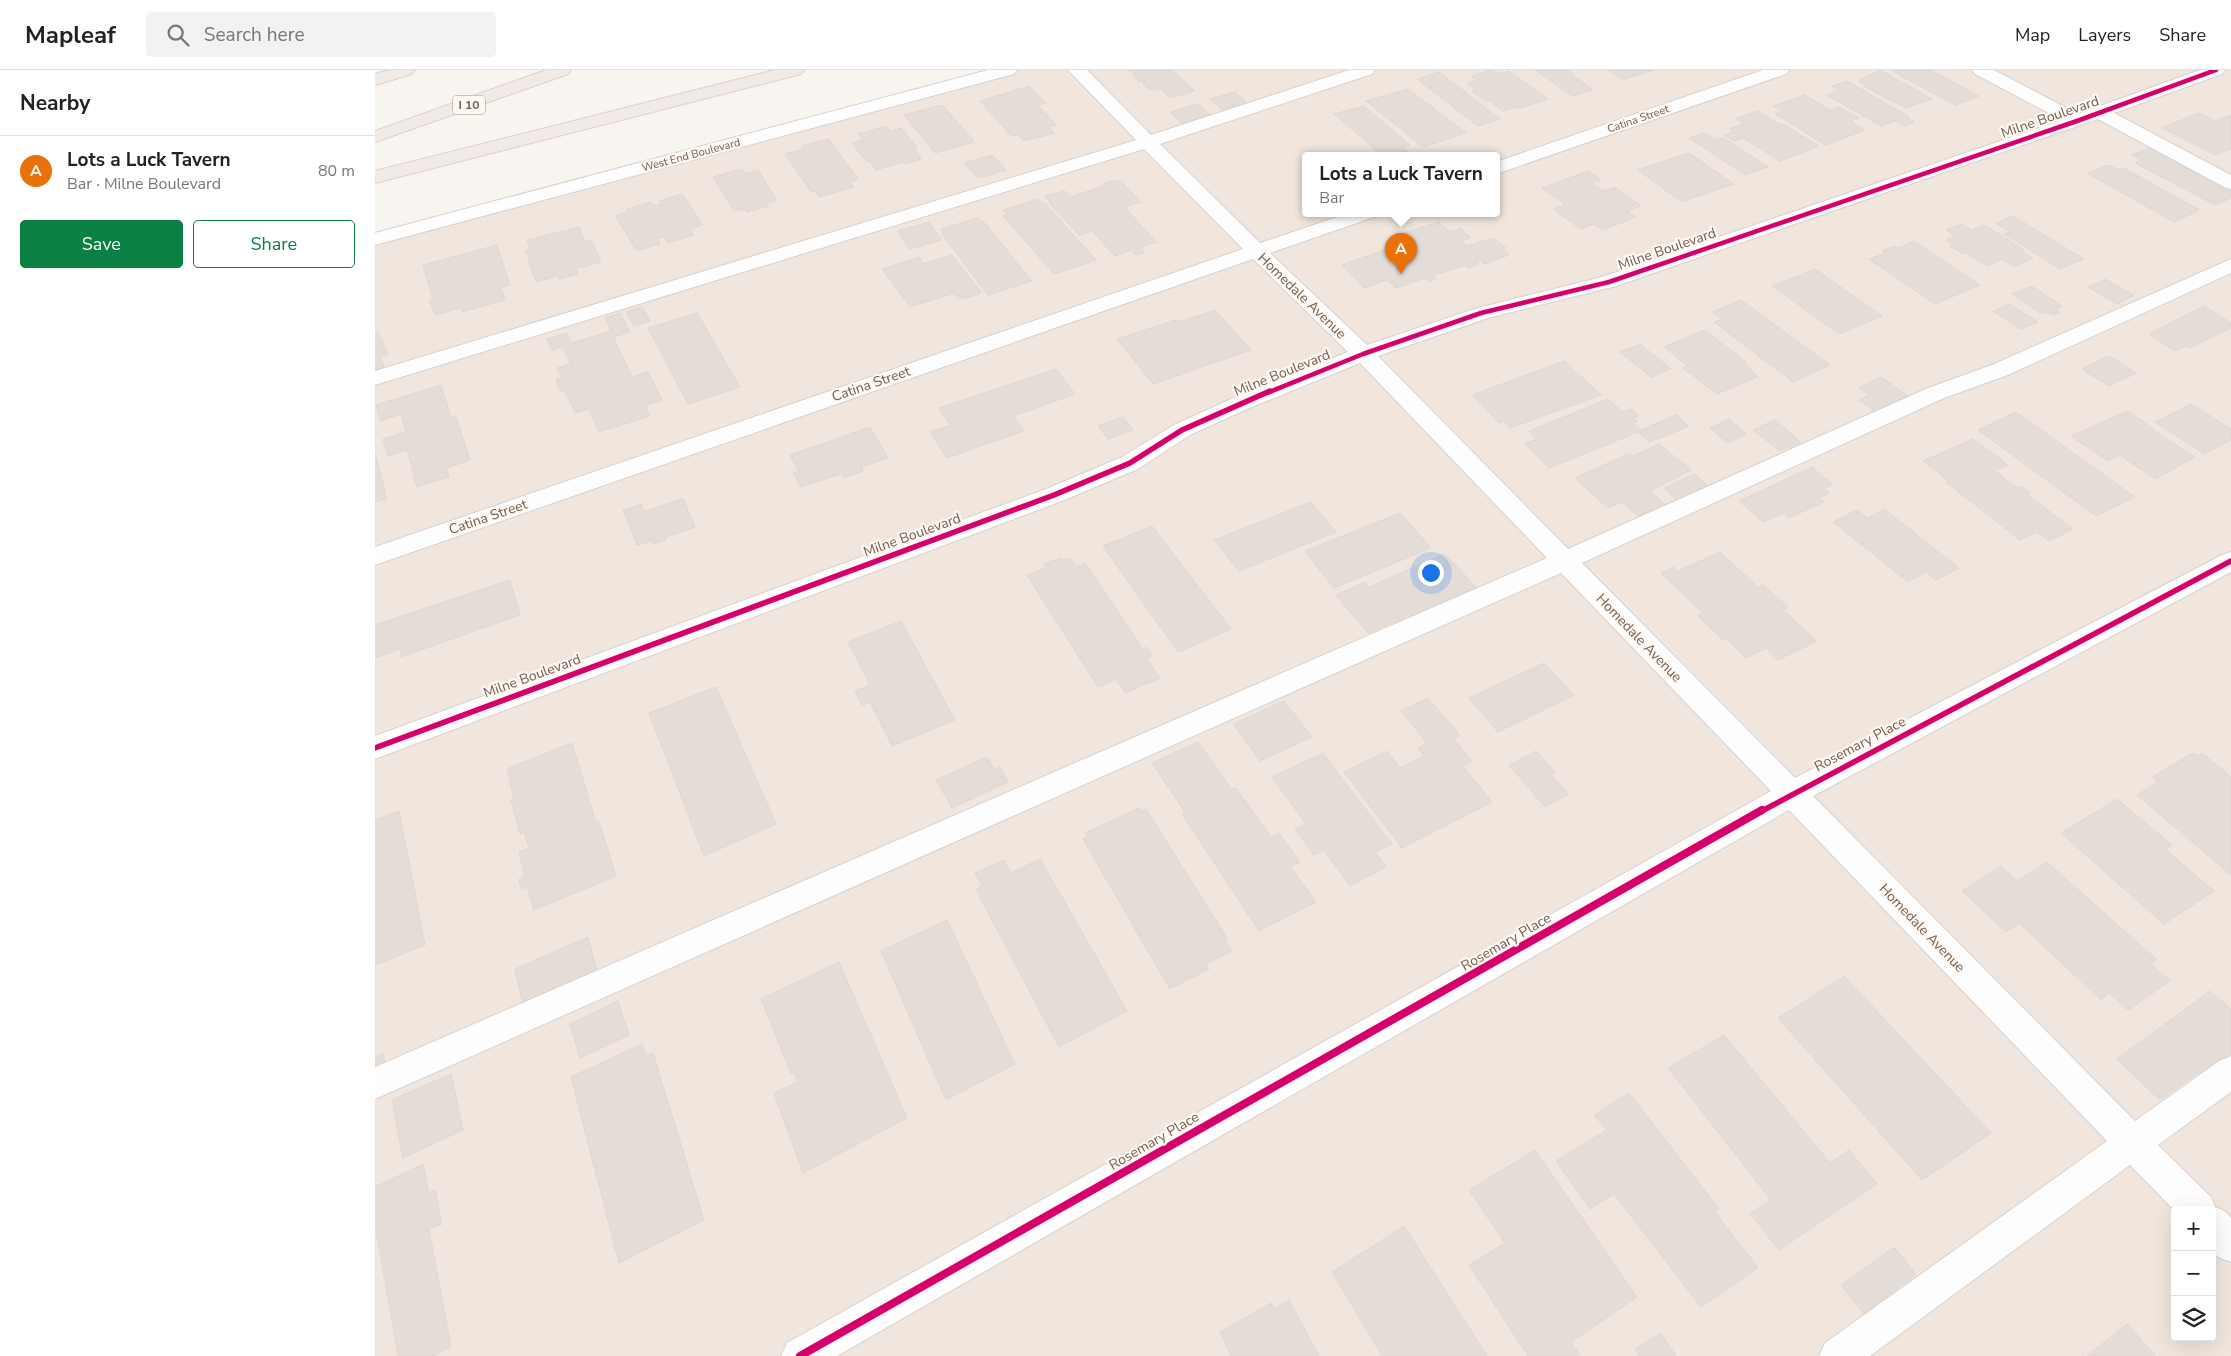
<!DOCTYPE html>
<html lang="en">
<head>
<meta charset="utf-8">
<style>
  body { margin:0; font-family:"Nunito Sans",sans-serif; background:#f2f2f2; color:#222 }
  .controls { position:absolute; right:15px; bottom:15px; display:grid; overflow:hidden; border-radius:5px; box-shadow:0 5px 20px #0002 }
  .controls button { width:45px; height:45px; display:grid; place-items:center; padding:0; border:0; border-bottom:1px solid #e0e0e0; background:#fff; color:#222; font:25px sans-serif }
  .you { position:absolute; left:1055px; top:502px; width:18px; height:18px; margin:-12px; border:4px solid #fff; border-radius:50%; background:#1a73e8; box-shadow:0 0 0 8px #1a73e833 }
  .badge { display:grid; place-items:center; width:32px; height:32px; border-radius:50%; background:#0b8043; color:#fff; font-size:16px; font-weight:700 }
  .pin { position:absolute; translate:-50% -41px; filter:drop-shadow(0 1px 2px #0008) }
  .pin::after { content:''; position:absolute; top:26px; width:18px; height:15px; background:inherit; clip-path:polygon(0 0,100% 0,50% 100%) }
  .popup { position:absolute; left:927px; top:82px; width:198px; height:65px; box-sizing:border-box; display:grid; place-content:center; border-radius:5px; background:#fff; filter:drop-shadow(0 1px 4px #0005); font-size:16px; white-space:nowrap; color:#767676 }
  .popup b { font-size:19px; color:#222 }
  .popup::after { content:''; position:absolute; left:50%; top:100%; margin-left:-10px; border:10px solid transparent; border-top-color:#fff }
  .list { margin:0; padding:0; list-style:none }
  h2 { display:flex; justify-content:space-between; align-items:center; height:65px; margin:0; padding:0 20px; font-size:21px }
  h2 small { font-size:16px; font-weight:400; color:#767676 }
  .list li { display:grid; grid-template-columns:32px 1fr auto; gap:15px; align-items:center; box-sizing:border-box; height:70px; padding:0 20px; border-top:1px solid #e0e0e0 }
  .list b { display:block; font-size:19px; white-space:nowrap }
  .list p { margin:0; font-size:16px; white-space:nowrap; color:#767676 }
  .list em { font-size:16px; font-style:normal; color:#767676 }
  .actions { display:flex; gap:10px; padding:15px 20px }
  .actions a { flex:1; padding:11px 0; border:1px solid #0b8043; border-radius:5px; text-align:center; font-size:18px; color:#0b8043 }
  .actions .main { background:#0b8043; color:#fff }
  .icon { flex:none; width:28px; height:28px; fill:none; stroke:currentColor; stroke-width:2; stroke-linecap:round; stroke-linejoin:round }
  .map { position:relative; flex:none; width:1856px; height:1286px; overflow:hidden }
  header { display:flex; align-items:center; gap:30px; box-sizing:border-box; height:70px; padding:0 25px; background:#fff; border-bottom:1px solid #e0e0e0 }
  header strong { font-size:24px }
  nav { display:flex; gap:28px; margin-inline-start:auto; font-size:18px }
  .search { width:350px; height:45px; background:#f2f2f2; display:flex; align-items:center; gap:12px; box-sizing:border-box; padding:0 18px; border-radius:5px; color:#767676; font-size:19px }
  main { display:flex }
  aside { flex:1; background:#fff }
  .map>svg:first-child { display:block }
  .residential { fill:#f0e6de; fill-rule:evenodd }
  .building { fill:#e4dcd7; stroke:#e0d7d2 }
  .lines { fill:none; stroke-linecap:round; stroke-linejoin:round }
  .minor-casing { stroke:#d7d1ce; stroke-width:2 }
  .highway-casing { stroke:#d9d1cc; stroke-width:2 }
  .minor { fill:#fefdfd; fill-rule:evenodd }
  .highway { fill:#f1eae7; fill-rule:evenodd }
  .cycleway-far2-casing { stroke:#fef8f2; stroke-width:7 }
  .cycleway-far1-casing { stroke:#fef8f2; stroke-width:9 }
  .cycleway-casing { stroke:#fef8f2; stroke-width:11 }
  .cycleway-far2 { stroke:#d6006c; stroke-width:4.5 }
  .cycleway-far1 { stroke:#d6006c; stroke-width:5.5 }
  .cycleway { stroke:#d6006c; stroke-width:8 }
  .labels { text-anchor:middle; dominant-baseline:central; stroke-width:4.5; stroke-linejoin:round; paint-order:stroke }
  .far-street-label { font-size:11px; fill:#755b50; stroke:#fef8f2 }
  .shield { fill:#fef8f2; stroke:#9e8a81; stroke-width:1 }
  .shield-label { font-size:12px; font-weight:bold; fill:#755b50 }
  .street-label { font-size:14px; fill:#755b50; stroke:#fef8f2 }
</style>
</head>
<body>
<header>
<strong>Mapleaf</strong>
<div class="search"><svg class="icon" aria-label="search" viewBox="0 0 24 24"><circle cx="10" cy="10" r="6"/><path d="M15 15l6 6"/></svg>Search here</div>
<nav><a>Map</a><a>Layers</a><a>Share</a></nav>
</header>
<main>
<aside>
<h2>Nearby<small></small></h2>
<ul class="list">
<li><span class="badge" style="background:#e8710a">A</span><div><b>Lots a Luck Tavern</b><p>Bar · Milne Boulevard</p></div><em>80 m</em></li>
</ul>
<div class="actions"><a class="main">Save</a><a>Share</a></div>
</aside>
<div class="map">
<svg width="1856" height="1286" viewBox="0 0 1856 1286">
  <rect width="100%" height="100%" fill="#f8f4f0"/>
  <path class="residential" d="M634 0H1856V1286H0V174ZM931 85H1121V143H931ZM1800 1140H1837V1267H1800Z"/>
  <g class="building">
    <path d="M753 0H797L820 21 795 28 786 19 775 20 771 17H774L773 15 770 16 767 13 770 12 768 11 764 12 762 9 764 8 763 6 760 7 757 4 761 3Z"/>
    <path d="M1116 0 1124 4 1134 1 1173 29 1143 39 1141 37 1128 41 1115 31 1112 32 1097 21 1101 20 1092 13 1101 10 1096 6Z"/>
    <path d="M1160 0H1194L1199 6 1218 20 1197 26Z"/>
    <path d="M1234 0H1279L1248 10Z"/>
    <path d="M1505 0 1557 29 1531 38 1490 17 1492 16 1483 11Z"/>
    <path d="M1520 0H1556L1604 26 1580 35 1517 1Z"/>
    <path d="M1064 2 1125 49 1103 56 1042 9Z"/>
    <path d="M1472 11 1534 47 1532 48 1540 52 1529 56 1520 51 1506 56 1452 25 1464 20 1457 16Z"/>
    <path d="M654 16 671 33 663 35 681 55 674 57 680 63 649 71 643 65 636 66 605 31Z"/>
    <path d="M1033 19 1091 63 1048 77 991 31Z"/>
    <path d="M860 22 872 33 847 40 835 29Z"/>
    <path d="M1430 25 1455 40 1464 37 1484 48 1475 51 1490 60 1451 75 1400 44 1407 41 1398 36Z"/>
    <path d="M823 34 835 45 806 53 795 42Z"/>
    <path d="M567 35 600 72 560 83 529 45Z"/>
    <path d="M989 36 1035 75 1027 77 1034 83 1026 85H1007L959 44Z"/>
    <path d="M1383 41 1406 55 1408 54 1444 76 1405 91 1368 68 1360 71 1349 65 1358 62 1354 59 1369 54 1360 49Z"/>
    <path d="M1824 43 1840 51 1856 45V79L1840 85 1787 58Z"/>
    <path d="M512 56 516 61 526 58 542 77 540 78 546 89 530 94 528 92 501 100 495 92H492L477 73 488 69 483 64Z"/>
    <path d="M1330 63 1341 70 1349 68 1393 97 1370 105 1314 68Z"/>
    <path d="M454 69 483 109 475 112 479 117 444 127 440 121 436 122 410 84 428 79 426 76Z"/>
    <path d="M1777 77 1856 118V128L1840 135 1760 93 1767 90 1757 85Z"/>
    <path d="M1314 83 1359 114 1307 132 1263 100Z"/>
    <path d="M617 85 631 100 603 108 589 93Z"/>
    <path d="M1734 95 1743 100 1749 98 1824 140 1799 152 1712 103Z"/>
    <path d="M367 99 371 104 383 100 402 130 391 133 393 136 372 142 370 139 359 141 338 107Z"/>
    <path d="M1213 101 1226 110 1216 113 1228 121 1240 117 1266 136 1252 141 1261 147 1228 160 1219 154 1206 159 1178 139 1190 134 1167 118Z"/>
    <path d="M741 110 743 112 746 111 766 132 749 137 782 172 765 177 770 182 761 185 756 180 740 186 717 161 704 165 674 133H676L670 126 690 121 695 127 729 116 727 114Z"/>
    <path d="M307 124 328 155 315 159 319 165 293 173 289 167 283 169 285 174 262 181 240 146 253 142 252 139 276 132 279 136 287 134 284 131Z"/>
    <path d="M663 129 668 134 670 133 721 190 679 204 628 146 632 145 628 140Z"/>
    <path d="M1638 146 1709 189 1685 199 1629 164 1635 162 1621 153Z"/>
    <path d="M603 148 607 152H609L657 211 613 225 567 164H569L566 159Z"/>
    <path d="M554 152 566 170 535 179 522 161Z"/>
    <path d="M1064 152 1075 162 1085 158 1096 168 1086 171 1092 176 1118 168 1131 178 1127 179 1134 185 1109 194 1105 190 1101 191 1104 194 1093 198 1090 195 1057 206 1061 209 1054 212 1050 208 1021 218 1012 210 989 218 966 195 1034 172 1025 164Z"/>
    <path d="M1587 154 1597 160 1609 155 1650 180 1647 182 1658 188 1639 197 1627 189 1612 196 1591 183 1588 184 1575 176 1579 175 1571 170 1581 166 1571 160Z"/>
    <path d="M204 157 210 172 216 170 226 192 201 199 203 204 184 209 182 206 161 212 153 191 155 190 151 181 156 180 152 170Z"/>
    <path d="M1539 171 1605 215 1560 234 1494 189 1510 183 1507 181 1520 176 1523 178Z"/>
    <path d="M122 175 135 215 126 217 130 230 87 242 86 238 60 245 55 231 58 230 48 195Z"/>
    <path d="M577 185 606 222 602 225 583 229 579 223 535 237 507 199 544 187 549 194Z"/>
    <path d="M1440 199 1507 246 1464 264 1397 216Z"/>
    <path d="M1730 209 1759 225 1742 234 1713 217Z"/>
    <path d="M1657 216 1687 236 1680 239 1685 242 1678 245 1673 242 1667 244 1637 224Z"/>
    <path d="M1366 230 1455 295 1418 312 1339 252 1347 249 1337 242Z"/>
    <path d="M1635 234 1663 252 1646 259 1618 241Z"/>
    <path d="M1829 236 1856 253V258L1815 278 1811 276 1800 281 1774 264Z"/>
    <path d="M267 237 275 251 259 256 251 242Z"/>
    <path d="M840 240 876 280 778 314 742 269 801 250 803 252Z"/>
    <path d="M245 243 255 262 238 267 257 307 273 301 287 330 270 336 275 346 224 362 214 339 200 343 190 321 186 322 181 309 187 307 182 298 196 294 188 277 177 280 172 269 192 263 196 273 236 261 230 248Z"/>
    <path d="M322 243 365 317 313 334 273 258Z"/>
    <path d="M1330 260 1371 292 1368 293 1383 307 1342 324 1308 298 1313 296 1289 277Z"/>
    <path d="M3 262 13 284 5 287 9 297 0 300V263Z"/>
    <path d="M1265 274 1296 299 1276 307 1245 282Z"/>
    <path d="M1734 286 1761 303 1734 316 1707 299Z"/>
    <path d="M1189 291 1226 325 1135 358 1129 351 1124 353 1097 325Z"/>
    <path d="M681 299 700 324 638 346 649 361 572 388 555 362 575 355 564 338Z"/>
    <path d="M1506 307 1533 326 1500 342 1484 330 1494 325 1484 318Z"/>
    <path d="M66 315 76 348 81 346 95 390 72 398 74 407 42 417 32 380 13 386 8 369 31 362 26 344 5 351 1 335Z"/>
    <path d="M1233 329 1248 342 1256 339 1264 346 1259 348 1262 351 1258 353 1266 360 1301 345 1314 356 1275 372 1263 362 1174 398 1150 374 1162 369 1154 361Z"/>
    <path d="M1816 334 1856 359V370L1829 384 1780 352Z"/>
    <path d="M1753 341 1779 359 1778 360 1820 387 1780 409 1745 385 1733 391 1696 366Z"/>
    <path d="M1641 342 1760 427 1721 446 1603 360Z"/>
    <path d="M748 347 758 360 733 369 723 356Z"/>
    <path d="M1354 349 1372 364 1353 373 1335 358Z"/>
    <path d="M1400 350 1426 372 1422 374 1425 376 1416 380 1413 377 1405 381 1378 360Z"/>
    <path d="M495 357 513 388 486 397 488 401 469 408 466 404 426 417 418 403 424 401 415 385Z"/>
    <path d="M1598 369 1633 395 1620 401 1642 418 1646 416 1656 423 1653 425 1698 459 1674 471 1662 462 1645 470 1571 412 1574 411 1548 391Z"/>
    <path d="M1284 374 1316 400 1275 421 1290 434 1263 446 1247 432 1233 438 1200 408 1255 383 1258 386Z"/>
    <path d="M0 383 12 429 0 432Z"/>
    <path d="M1437 397 1457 414 1448 419 1454 423 1444 428 1449 432 1414 448 1409 443 1388 452 1364 431Z"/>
    <path d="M1319 404 1335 417 1304 432 1289 418Z"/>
    <path d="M308 428 320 457 289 468 291 470 278 474 277 471 262 475 248 440 266 434 269 442Z"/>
    <path d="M936 432 961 462 864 501 839 470Z"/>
    <path d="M1509 439 1584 498 1561 510 1551 502 1533 512 1458 452 1482 440 1492 448Z"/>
    <path d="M1025 443 1056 478 959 518 930 481Z"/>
    <path d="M777 456 856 559 803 582 728 476Z"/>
    <path d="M1345 482 1383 517 1388 515 1413 537 1408 540 1442 571 1403 590 1391 578 1371 588 1352 569 1348 570 1322 545 1328 543 1286 503 1299 497 1303 501Z"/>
    <path d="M1070 484 1101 517 1021 554 1018 552 993 563 961 525 990 512 994 517Z"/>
    <path d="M686 488 688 490 695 488 701 497 710 493 768 579 771 577 778 586 772 589 785 608 750 623 741 609 723 617 652 505 671 498 668 494Z"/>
    <path d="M135 510 145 545 26 587 25 579 0 588V555Z"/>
    <path d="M526 551 580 650 517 676 495 632 487 635 480 621 495 615 473 572Z"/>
    <path d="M1169 593 1199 625 1123 662 1094 628Z"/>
    <path d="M341 617 401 754 329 786 274 643Z"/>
    <path d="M1053 628 1085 665 1078 668 1097 691 1088 696 1117 732 1027 778 969 702 1012 681 1025 698 1049 686 1043 678 1052 673 1026 641Z"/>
    <path d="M909 631 937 667 885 691 858 654Z"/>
    <path d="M823 672 857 719 861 718 896 767 904 763 925 792 915 796 941 832 884 861 807 744 810 742 777 693Z"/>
    <path d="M197 673 221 752 224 751 241 806 159 840 152 816 146 819 144 809 150 806 144 782 154 778 149 762 145 764 136 730 139 729 132 699Z"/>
    <path d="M1161 681 1180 702 1176 705 1194 724 1170 737 1134 695Z"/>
    <path d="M948 683 1017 774 1000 782 1011 797 975 816 949 780 939 785 920 759 931 754 897 707Z"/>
    <path d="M1818 683 1822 686 1827 683 1856 707V805L1762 725 1783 712 1777 707Z"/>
    <path d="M612 687 620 700 625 697 633 712 577 738 561 710Z"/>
    <path d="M1742 729 1797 775 1790 779 1839 821 1789 854 1686 763Z"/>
    <path d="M764 738 766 741 771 739 852 868 849 870 857 881 831 894 834 899 795 919 708 769 712 767 710 763Z"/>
    <path d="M24 741 50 875 0 895V750Z"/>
    <path d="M665 789 752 941 684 977 601 820 607 816 600 803 629 790 636 803Z"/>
    <path d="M1672 792 1782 890 1776 894 1795 911 1753 940 1734 923 1726 930 1644 853 1631 862 1587 821 1626 796 1642 811Z"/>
    <path d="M572 850 640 994 571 1030 506 881Z"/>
    <path d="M213 867 223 904 149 938 140 899Z"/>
    <path d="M464 892 532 1048 428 1103 399 1023 423 1012 419 1002 416 1004 386 929Z"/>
    <path d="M1469 906 1616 1063 1547 1110 1403 948Z"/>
    <path d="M1835 921 1856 939V985L1826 1007 1822 1003 1785 1030 1742 989Z"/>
    <path d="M243 931 254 965 205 988 195 954Z"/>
    <path d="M1349 965 1455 1093 1474 1080 1502 1114 1404 1180 1375 1143 1396 1130 1293 998Z"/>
    <path d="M267 974 271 986 278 983 329 1150 244 1193 196 1007Z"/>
    <path d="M8 983 10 994 0 1001V987Z"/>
    <path d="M76 1004 88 1060 28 1088 17 1030Z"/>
    <path d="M1254 1023 1344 1139 1340 1142 1383 1198 1326 1237 1239 1124 1215 1139 1181 1091 1232 1060 1219 1045Z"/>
    <path d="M1160 1080 1262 1227 1196 1272 1206 1286H1153L1094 1195 1130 1173 1094 1120Z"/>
    <path d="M48 1094 54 1123 60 1119 67 1154 54 1159 76 1277 59 1286H23L0 1154V1117Z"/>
    <path d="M1029 1156 1112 1286H1007L957 1202Z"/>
    <path d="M1519 1177 1541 1204 1489 1244 1466 1215Z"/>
    <path d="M914 1230 944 1286H856L845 1262 896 1233 899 1239Z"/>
    <path d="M1752 1254 1781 1286H1712Z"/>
    <path d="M1286 1263 1301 1286H1264L1260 1279Z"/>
  </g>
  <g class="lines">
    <g class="minor-casing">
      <g id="minor">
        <path d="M613 0H642L639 4 0 175V163Z"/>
        <path d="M693 0H712L776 65 974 0H1000L997 4 785 74 885 173 974 143H1002L999 147 895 183 992 275 1099 239 1227 207 1687 50 1600 4 1597 0H1619L1703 44 1825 0H1850L1847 4 1739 43 1856 105V119L1849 117 1723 49 1241 216 1113 248 1003 286 1193 479 1553 318 1617 295 1856 189V203L1633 305 1569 328 1207 493 1420 708 1847 485 1856 482V502L1438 726 1760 1051 1844 991 1856 986V1022L1783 1075 1836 1127 1840 1137 1850 1141 1856 1148V1192L1843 1187 1837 1180V1140H1800V1141L1755 1095 1495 1286H1444L1450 1273 1732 1071 1414 740 462 1286H406L412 1273 1396 721 1186 503 0 1029V997L1172 488 985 293 872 339 815 365 763 399 687 431 0 689V666L671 419 747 387 799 355 856 329 973 282 878 189 0 495V477L868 179 769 79 0 315V301L761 70Z"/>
        <path d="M1388 0H1414L1411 4 1121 104V92Z"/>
      </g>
    </g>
    <g class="highway-casing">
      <g id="highway">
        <path d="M14 0H40L37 4 0 15V4Z"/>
        <path d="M171 0H196L193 4 0 72V61Z"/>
        <path d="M400 0H429L426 4 0 113V101Z"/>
      </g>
    </g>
    <use href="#minor" class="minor"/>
    <use href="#highway" class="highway"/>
    <g class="cycleway-far2-casing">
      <path id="cycleway-far2" d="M892 323 988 284 1106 243 1234 212 1702 51 1841 0"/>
    </g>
    <g class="cycleway-far1-casing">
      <g id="cycleway-far1">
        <path d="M0 678 679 425 755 393 807 360 895 321"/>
        <path d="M1385 742 1856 491"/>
      </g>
    </g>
    <g class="cycleway-casing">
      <path id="cycleway" d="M425 1286 1387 740"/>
    </g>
    <use href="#cycleway-far2" class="cycleway-far2"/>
    <use href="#cycleway-far1" class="cycleway-far1"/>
    <use href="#cycleway" class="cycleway"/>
  </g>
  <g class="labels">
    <g class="far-street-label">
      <text transform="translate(1263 49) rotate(-19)">Catina Street</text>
      <text transform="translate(316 85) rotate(-15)">West End Boulevard</text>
    </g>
    <rect class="shield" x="78" y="25.5" width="32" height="19" rx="4"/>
    <g class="shield-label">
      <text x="94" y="35">I 10</text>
    </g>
    <g class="street-label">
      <text transform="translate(1675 47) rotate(-19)">Milne Boulevard</text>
      <text transform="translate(1292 179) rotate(-19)">Milne Boulevard</text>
      <text transform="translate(927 226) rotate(44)">Homedale Avenue</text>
      <text transform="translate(907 303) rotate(-22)">Milne Boulevard</text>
      <text transform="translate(496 314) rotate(-19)">Catina Street</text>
      <text transform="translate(113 447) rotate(-19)">Catina Street</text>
      <text transform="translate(537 465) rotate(-20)">Milne Boulevard</text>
      <text transform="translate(1264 568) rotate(46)">Homedale Avenue</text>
      <text transform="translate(157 606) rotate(-20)">Milne Boulevard</text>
      <text transform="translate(1485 674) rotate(-28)">Rosemary Place</text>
      <text transform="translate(1547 858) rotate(46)">Homedale Avenue</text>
      <text transform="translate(1131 872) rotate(-30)">Rosemary Place</text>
      <text transform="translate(779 1071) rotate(-30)">Rosemary Place</text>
    </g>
  </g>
</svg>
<div class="controls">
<button>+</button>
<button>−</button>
<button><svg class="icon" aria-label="layers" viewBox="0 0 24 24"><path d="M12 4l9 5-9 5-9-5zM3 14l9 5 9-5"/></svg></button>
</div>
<div class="you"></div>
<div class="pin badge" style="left:1026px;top:204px;background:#e8710a">A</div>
<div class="popup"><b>Lots a Luck Tavern</b>Bar</div>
</div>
</main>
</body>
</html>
